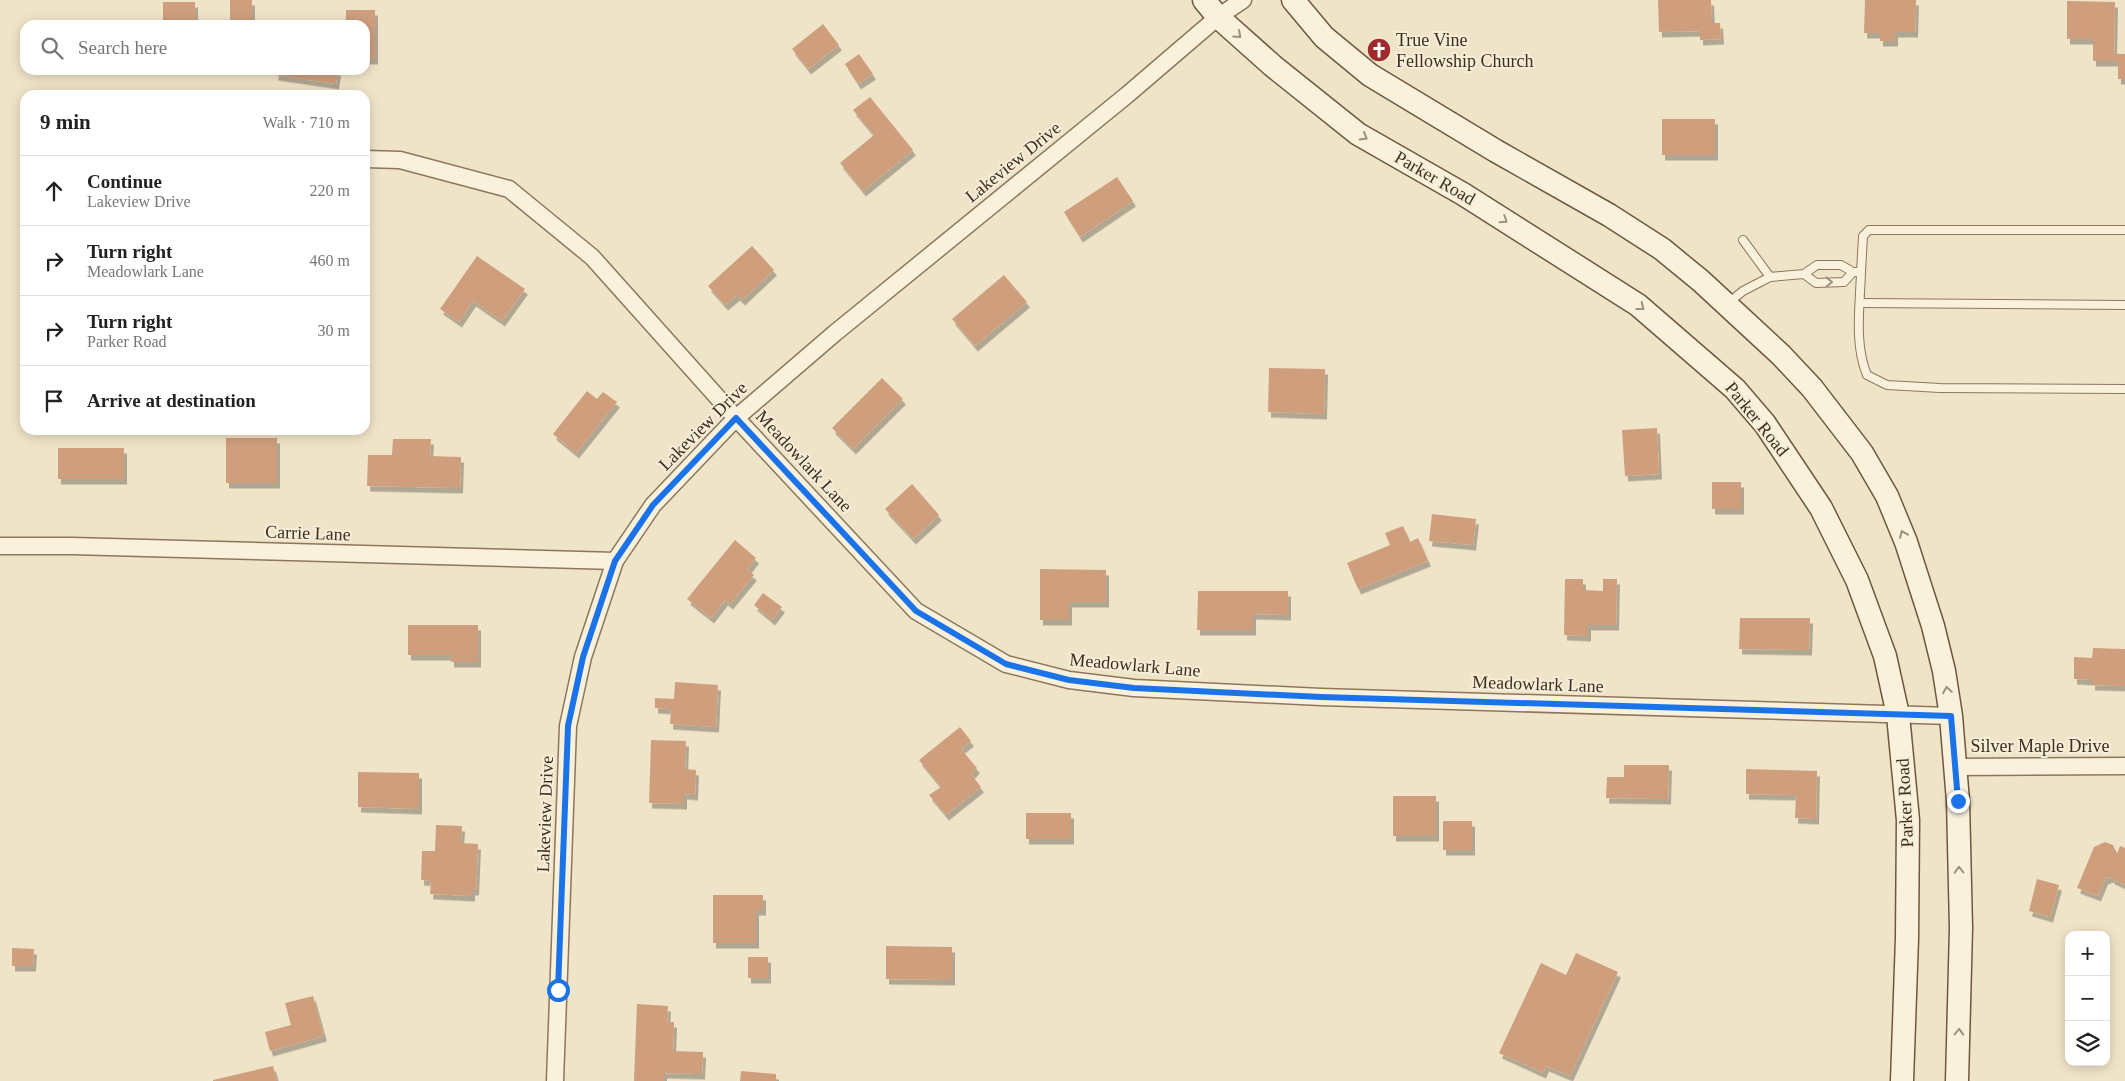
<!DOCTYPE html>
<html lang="en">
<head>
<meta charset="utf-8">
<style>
  body { margin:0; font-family:"Times New Roman",serif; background:#f6f6f6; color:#222 }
  .controls { position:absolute; right:15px; bottom:15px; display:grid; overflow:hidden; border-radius:10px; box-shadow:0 2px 12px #0003 }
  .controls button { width:45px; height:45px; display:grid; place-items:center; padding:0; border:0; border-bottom:1px solid #e0e0e0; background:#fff; color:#222; font:25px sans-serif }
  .stop { position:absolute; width:15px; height:15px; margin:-11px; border:4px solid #1a73e8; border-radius:50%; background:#fff }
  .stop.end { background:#1a73e8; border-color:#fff; box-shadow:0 1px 5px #0008 }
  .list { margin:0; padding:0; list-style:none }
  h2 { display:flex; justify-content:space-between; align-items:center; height:65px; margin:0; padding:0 20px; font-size:21px }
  h2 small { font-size:16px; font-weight:400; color:#767676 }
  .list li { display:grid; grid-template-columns:32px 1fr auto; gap:15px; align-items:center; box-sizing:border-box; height:70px; padding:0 20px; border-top:1px solid #e0e0e0 }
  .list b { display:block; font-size:19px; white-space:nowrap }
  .list p { margin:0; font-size:16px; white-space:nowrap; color:#767676 }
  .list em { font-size:16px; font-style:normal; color:#767676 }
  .icon { flex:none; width:28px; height:28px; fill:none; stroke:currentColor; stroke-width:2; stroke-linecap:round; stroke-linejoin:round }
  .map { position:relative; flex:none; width:2125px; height:1081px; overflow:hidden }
  .search { position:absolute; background:#fff; box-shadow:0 2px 12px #0003; left:20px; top:20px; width:350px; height:55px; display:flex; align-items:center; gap:12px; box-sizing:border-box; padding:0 18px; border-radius:15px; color:#767676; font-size:19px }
  .panel { position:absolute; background:#fff; box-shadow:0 2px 12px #0003; left:20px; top:90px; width:350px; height:345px; border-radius:15px }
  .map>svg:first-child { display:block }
  .building { fill:#cf9f7d; filter:url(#shadow) }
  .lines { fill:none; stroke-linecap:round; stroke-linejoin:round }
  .service-casing { stroke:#8d765c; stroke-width:10 }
  .minor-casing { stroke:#8d765c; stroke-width:19 }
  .secondary-casing { stroke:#6f573f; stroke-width:25 }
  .service { stroke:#faf1dc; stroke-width:8 }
  .minor { stroke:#faf1dc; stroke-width:16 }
  .secondary { stroke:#faf1dc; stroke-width:22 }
  .oneway { stroke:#9c907e }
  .route { stroke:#1a73e8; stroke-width:6 }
  .labels { text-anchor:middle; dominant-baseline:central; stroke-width:4; stroke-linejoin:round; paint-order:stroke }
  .poi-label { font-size:18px; fill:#3d2e20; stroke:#f7eed8; text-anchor:start }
  .street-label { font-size:18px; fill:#3d2e20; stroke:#f7eed8 }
</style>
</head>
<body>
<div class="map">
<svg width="2125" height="1081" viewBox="0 0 2125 1081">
  <defs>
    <filter id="shadow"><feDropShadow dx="3" dy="5.5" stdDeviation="0" flood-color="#0004"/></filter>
  </defs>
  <rect width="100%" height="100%" fill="#f0e4c8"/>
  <g class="building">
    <rect x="230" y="0" width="22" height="22"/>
    <path d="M1658 0H1711L1712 23H1720L1721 39 1700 40V31L1659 32Z"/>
    <path d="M1865 0H1916L1915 32H1895V41H1880V33H1864Z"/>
    <path d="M2067 1 2115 2 2114 54H2125V79H2118V61H2093V39H2067Z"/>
    <rect x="163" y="2" width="32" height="23"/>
    <path d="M346 10H375V59H365V25H346Z"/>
    <path d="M823 24 839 45 808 69 792 49Z"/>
    <path d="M859 54 873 74 858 84 845 64Z"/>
    <path d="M276 70H338L336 84 275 75Z"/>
    <path d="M870 97 913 150 863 191 840 163 874 135 853 110Z"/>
    <rect x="1662" y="119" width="53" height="36"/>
    <path d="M1117 177 1133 201 1080 237 1064 212Z"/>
    <path d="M752 246 774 270 742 300 737 295 725 305 708 286Z"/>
    <path d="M477 256 525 289 502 321 473 301 459 322 440 309Z"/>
    <path d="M1004 275 1027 302 975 346 952 319Z"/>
    <path d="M1269 368 1325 369 1324 414 1268 412Z"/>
    <path d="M882 378 903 399 853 449 832 428Z"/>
    <path d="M587 391 597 399 603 392 617 402 576 453 553 434Z"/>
    <path d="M1657 428 1659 474 1625 476 1622 430Z"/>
    <rect x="226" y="438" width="51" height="45"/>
    <path d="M393 439H431L430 456 461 457 460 488 367 486 368 455H392Z"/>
    <rect x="58" y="448" width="66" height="31"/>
    <rect x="1712" y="482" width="29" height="27"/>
    <path d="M912 484 939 515 913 539 885 509Z"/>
    <path d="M1432 514 1476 519 1473 545 1429 541Z"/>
    <path d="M1403 526 1410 542 1418 538 1428 561 1358 589 1347 563 1390 545 1385 533Z"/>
    <path d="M735 540 756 558 747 570 754 575 730 604 725 600 711 618 687 599Z"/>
    <path d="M1040 569 1106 570V602H1069V620H1040Z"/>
    <path d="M1565 579H1583V590L1603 591V579H1617L1616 625H1588V636L1564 635Z"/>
    <path d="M1198 591H1288V615L1253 614V630H1197Z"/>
    <path d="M763 593 782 607 772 620 754 605Z"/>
    <path d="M1740 618H1810L1809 650 1739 649Z"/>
    <path d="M408 625H478V662H451V655H408Z"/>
    <path d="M2093 648 2125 649V686L2092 685V680L2074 679V657L2092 658Z"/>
    <path d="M675 682 718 685 716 727 670 724 671 709 655 708V698L674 699Z"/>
    <path d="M960 727 971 741 961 749 977 768 971 774 981 787 946 815 929 795 941 787 919 760Z"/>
    <path d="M651 740 686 741 685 769 696 770 695 795 684 794V804L649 803Z"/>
    <path d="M1624 765H1669L1668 799 1606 798 1607 777H1624Z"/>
    <path d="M1746 769 1817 771 1816 819 1795 818 1796 795 1746 794Z"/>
    <path d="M358 772 419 773V809L358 807Z"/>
    <rect x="1393" y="796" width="43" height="40"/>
    <rect x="1026" y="813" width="45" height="26"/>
    <rect x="1443" y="821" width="29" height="29"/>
    <path d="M436 825 462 826 461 843 478 844 476 890H472V896L430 894 431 881 421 880 422 851H435Z"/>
    <path d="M2105 842 2113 845 2117 854 2120 846 2125 848V885L2112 879 2111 877 2105 879 2098 896 2077 888 2094 847Z"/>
    <path d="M2037 879 2059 885 2050 917 2029 911Z"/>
    <path d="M713 895H763V910H756V943H713Z"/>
    <path d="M886 946 952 947V980L886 979Z"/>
    <path d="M12 948 34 949 33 966H12Z"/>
    <path d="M1576 953 1618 972 1570 1076 1546 1066 1543 1073 1499 1053 1541 963 1566 975Z"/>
    <rect x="748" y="957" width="20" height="21"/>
    <path d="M313 996 324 1036 270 1051 265 1032 291 1025 285 1003Z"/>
    <path d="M637 1004 668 1006 667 1022H674L673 1051 703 1052 702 1074 664 1073V1081H634Z"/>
    <path d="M273 1066 277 1081H213V1080Z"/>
    <path d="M741 1071 776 1074V1081H740Z"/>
  </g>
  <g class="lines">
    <g class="service-casing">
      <g id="service">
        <path d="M1743 240 1770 277"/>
        <path d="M1861 272 1863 236 1869 230H2125"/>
        <path d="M1804 274 1816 283 1844 282 1853 272"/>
        <path d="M1728 303 1743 291 1770 277 1804 274 1817 265H1841L1853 272H1861C1860 306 1854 344 1867 375L1887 385 1940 388 2125 389"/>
        <path d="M1860 303 2125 305"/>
      </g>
    </g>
    <g class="minor-casing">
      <g id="minor">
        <path d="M365 159 400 160 509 189 592 257 736 418 916 611 1006 664 1069 680 1134 688 1321 697 1951 716"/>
        <path d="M0 546H72L615 561"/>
        <path d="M1956 767 2125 766"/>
        <path d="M555 1081 568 726 583 657 615 561 653 505 736 418 835 333 1127 95 1218 17 1243 0"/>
      </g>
    </g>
    <g class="secondary-casing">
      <g id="secondary">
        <path d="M1204 0 1218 17 1273 66 1358 134 1463 194 1638 305 1735 389 1765 424 1821 508 1857 580 1885 656 1898 715 1908 820 1907 938 1902 1081"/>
        <path d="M1293 0 1324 37 1370 75 1496 151 1609 215 1662 249 1701 281 1781 355 1812 388 1862 453 1887 496 1906 542 1933 626 1944 671 1951 716 1958 801 1961 928 1957 1081"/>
      </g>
    </g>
    <use href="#service" class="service"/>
    <use href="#minor" class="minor"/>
    <use href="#secondary" class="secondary"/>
  </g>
  <defs><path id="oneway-chevron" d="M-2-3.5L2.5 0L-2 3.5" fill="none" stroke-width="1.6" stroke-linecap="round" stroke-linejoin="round" transform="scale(1.25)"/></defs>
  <g class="oneway">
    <use href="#oneway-chevron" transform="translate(1238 35) rotate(42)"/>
    <use href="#oneway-chevron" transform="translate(1364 137) rotate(30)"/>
    <use href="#oneway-chevron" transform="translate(1504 220) rotate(33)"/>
    <use href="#oneway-chevron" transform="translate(1829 282) rotate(-1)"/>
    <use href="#oneway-chevron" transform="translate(1641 307) rotate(38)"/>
    <use href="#oneway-chevron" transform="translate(1903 534) rotate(-113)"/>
    <use href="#oneway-chevron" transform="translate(1947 690) rotate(-99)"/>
    <use href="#oneway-chevron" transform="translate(1959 870) rotate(-91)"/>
    <use href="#oneway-chevron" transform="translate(1959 1032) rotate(-88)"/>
  </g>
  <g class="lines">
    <path class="route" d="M558 990 568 726 583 657 615 561 653 505 736 418 916 611 1006 664 1069 680 1134 688 1321 697 1951 716 1958 801"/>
  </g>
  <defs>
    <g id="church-disc" transform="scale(1.25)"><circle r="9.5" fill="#9e2a2b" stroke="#f7eed8"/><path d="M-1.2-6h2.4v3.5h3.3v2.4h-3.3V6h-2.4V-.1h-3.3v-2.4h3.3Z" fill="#fff"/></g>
  </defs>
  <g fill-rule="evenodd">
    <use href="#church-disc" x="1379" y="50"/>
  </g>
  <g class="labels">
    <g class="poi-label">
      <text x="1396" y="40">True Vine<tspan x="1396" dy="21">Fellowship Church</tspan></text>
    </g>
    <g class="street-label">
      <text transform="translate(1013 162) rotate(-39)">Lakeview Drive</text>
      <text transform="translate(1435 178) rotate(30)">Parker Road</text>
      <text transform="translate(1757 419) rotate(51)">Parker Road</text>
      <text transform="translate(703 426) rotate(-45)">Lakeview Drive</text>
      <text transform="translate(804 461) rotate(47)">Meadowlark Lane</text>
      <text transform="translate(308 533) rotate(2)">Carrie Lane</text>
      <text transform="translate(1135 665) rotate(5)">Meadowlark Lane</text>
      <text transform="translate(1538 684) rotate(2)">Meadowlark Lane</text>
      <text x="2040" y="746">Silver Maple Drive</text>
      <text transform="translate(1905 803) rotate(-93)">Parker Road</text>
      <text transform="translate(545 814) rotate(-88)">Lakeview Drive</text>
    </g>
  </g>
</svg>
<div class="controls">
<button>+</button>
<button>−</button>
<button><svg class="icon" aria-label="layers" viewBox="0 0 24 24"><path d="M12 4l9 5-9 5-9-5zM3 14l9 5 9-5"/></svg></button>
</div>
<div class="stop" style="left:558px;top:990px"></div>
<div class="stop end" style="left:1958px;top:801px"></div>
<div class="search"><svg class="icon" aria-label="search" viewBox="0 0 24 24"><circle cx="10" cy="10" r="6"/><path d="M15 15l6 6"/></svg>Search here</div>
<section class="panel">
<h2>9 min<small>Walk · 710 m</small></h2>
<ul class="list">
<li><svg class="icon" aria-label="ahead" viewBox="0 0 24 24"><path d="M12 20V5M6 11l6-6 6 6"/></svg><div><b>Continue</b><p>Lakeview Drive</p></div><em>220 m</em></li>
<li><svg class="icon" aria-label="right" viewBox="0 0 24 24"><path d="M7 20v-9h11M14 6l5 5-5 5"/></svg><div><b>Turn right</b><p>Meadowlark Lane</p></div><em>460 m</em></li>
<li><svg class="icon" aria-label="right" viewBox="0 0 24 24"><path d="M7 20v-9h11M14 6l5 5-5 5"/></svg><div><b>Turn right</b><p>Parker Road</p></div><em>30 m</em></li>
<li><svg class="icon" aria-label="arrive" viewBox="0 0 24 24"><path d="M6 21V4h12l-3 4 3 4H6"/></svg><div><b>Arrive at destination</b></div></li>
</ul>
</section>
</div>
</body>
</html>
